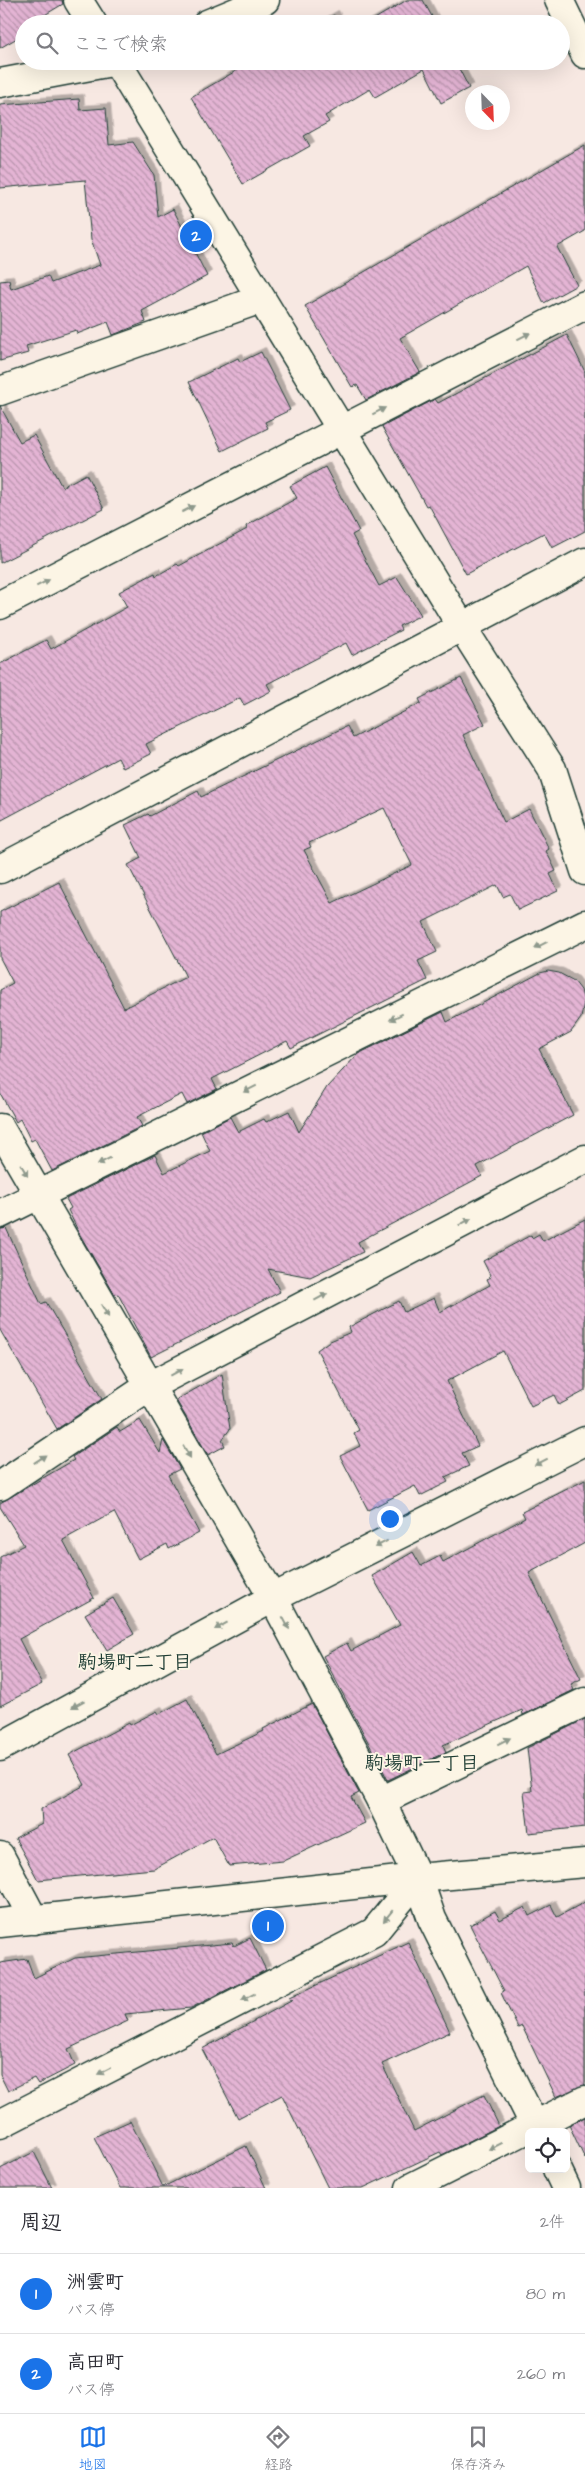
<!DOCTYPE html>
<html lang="ja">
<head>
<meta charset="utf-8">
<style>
  body { margin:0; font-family:"Architects Daughter","Klee One",sans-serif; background:#f2f2f3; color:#2b2b33 }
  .controls { position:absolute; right:15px; bottom:15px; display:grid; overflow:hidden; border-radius:8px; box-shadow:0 5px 20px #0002 }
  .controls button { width:45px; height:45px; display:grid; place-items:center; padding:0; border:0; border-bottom:1px solid #e1e1e2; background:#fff; color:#2b2b33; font:25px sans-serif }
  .compass { position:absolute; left:465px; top:85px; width:45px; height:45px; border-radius:50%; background:#fff; box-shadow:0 5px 20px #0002; rotate:157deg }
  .you { position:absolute; left:389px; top:1518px; width:18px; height:18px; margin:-12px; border:4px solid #fff; border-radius:50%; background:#1a73e8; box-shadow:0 0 0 8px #1a73e833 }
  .badge { display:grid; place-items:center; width:32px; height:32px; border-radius:50%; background:#1a73e8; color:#fff; font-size:16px; font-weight:700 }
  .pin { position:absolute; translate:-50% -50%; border:2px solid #fff; box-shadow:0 1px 5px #0006 }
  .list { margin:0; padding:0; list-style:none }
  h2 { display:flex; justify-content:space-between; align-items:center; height:65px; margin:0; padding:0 20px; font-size:21px }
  h2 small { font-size:16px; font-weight:400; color:#7c7c81 }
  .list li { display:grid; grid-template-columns:32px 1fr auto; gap:15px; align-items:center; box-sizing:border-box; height:80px; padding:0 20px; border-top:1px solid #e1e1e2 }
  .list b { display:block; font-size:19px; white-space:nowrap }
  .list p { margin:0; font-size:16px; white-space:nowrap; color:#7c7c81 }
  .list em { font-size:16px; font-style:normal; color:#7c7c81 }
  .icon { flex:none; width:28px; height:28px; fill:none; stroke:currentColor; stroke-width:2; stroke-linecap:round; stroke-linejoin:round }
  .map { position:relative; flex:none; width:585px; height:2188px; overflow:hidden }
  .search { position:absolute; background:#fff; box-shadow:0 5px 20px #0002; left:15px; right:15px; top:15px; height:55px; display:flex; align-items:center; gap:12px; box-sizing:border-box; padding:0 18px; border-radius:28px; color:#7c7c81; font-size:19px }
  .sheet { height:225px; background:#fff }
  nav { display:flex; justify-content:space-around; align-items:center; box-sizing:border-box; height:70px; border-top:1px solid #e1e1e2; background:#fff; font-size:14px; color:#7c7c81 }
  nav a { display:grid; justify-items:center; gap:2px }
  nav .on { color:#1a73e8 }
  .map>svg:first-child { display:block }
  .building { fill:url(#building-back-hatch); stroke:#1f3d34; fill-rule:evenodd; filter:url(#shadow) }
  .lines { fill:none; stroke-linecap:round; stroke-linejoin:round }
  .street-casing { stroke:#1f3d34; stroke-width:31 }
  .secondary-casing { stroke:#1f3d34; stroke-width:31 }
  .street { stroke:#fcf5e5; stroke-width:28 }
  .secondary { stroke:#fcf5e5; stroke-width:28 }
  .oneway { fill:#8e998c }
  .labels { text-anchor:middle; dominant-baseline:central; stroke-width:4; stroke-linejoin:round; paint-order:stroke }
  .neighbourhood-label { font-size:19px; font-weight:bold; fill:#1f3d34; stroke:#fcf5e5 }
</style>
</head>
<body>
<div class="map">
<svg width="585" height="2188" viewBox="0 0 585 2188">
  <defs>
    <pattern id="building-back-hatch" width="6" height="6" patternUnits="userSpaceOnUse" patternTransform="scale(1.25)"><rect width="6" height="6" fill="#e4b4d4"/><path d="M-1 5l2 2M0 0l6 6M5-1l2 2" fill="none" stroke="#b894ad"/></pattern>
    <filter id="shadow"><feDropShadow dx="4.5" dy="-4.5" stdDeviation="0" flood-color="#0004"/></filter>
  </defs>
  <rect width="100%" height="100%" fill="#f7e8e2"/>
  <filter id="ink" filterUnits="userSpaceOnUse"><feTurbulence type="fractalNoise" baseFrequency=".02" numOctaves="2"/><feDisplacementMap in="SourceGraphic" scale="10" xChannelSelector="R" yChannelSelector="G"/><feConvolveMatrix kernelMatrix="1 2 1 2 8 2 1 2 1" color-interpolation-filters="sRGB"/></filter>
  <g filter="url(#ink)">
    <g class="building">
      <path d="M0 0H62L63 4 38 19 40 24H24V34L0 48Z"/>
      <path d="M407 0H423L436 24H366Z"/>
      <path d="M334 15 339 24H318Z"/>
      <path d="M253 61H455L469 88 441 103 424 69 375 97 370 89 325 116 329 122 304 136 310 146 243 184 191 97Z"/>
      <path d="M79 99 80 110 106 108 109 145 133 142 154 175 158 217 173 209 207 276 142 311 146 322 113 335 108 322 77 334 76 330 26 346 28 353 0 361V281L9 280 11 289 48 276 51 283 100 265 91 239 85 180 0 188V105Z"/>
      <path d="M585 145V231L557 247 577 285 544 303 526 266 400 338 420 372 366 400 357 385 352 387 305 306Z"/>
      <path d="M567 335 585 372V531L552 548 544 533 466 574 429 505 426 506 382 427 435 399 438 403Z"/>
      <path d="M261 352 290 410 265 422 268 428 222 451 189 382 238 358 240 362Z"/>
      <path d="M0 406 20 442 34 435 62 487 86 474 104 509 0 563Z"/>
      <path d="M325 467 359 531 352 535 379 586 397 577 421 615 399 626 401 630 352 655 346 643 267 684 271 691 244 705 240 698 146 744 151 754 123 768 118 758 0 821V664L46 640 51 649 127 607 119 592 155 573 156 576 177 564 179 566 247 529 246 526 297 498 290 486Z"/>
      <path d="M461 678 485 724 463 735 504 822 529 809 549 849 546 851 556 871 550 874 558 891 518 910 510 894 503 897 497 885 423 922 437 952 418 961 427 980 291 1048 287 1041 212 1079 217 1089 187 1104 182 1094 137 1117 142 1126 52 1171 35 1139 31 1141 20 1119 16 1122 0 1093V990L13 983 0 958V912L59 882 124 1008 186 977 128 865 141 858 125 825 148 814 150 816 198 791 201 797 347 726 353 738 421 703 419 699ZM384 808 412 865 332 903 304 850 311 847 309 843Z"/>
      <path d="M548 971 559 973 574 981 581 990 584 1002 581 1018 571 1032 539 1049 573 1115 477 1166 482 1176 358 1242 363 1252 310 1277 268 1269 280 1292 151 1357 118 1294 115 1295 80 1235 68 1210 71 1208 66 1199 155 1155 164 1173 210 1151 201 1132 230 1117 238 1132 264 1119 266 1122 289 1111 299 1132 327 1087 358 1054 443 1012 447 1022 540 973Z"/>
      <path d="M585 1219V1391L559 1405 554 1395 531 1406 503 1351 447 1381 478 1446 462 1453 469 1466 445 1477 448 1482 420 1496 415 1486 368 1510 340 1456 360 1446 354 1433 359 1430 317 1350 328 1342 351 1332 349 1327 399 1301 404 1312 434 1298 440 1312 490 1285 487 1279 491 1277 483 1261 531 1235 532 1238 539 1234 543 1241Z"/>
      <path d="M6 1228 41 1304 46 1302 102 1399 57 1429 0 1330V1229Z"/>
      <path d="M222 1374 230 1429 222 1440 225 1446 208 1455 176 1400Z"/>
      <path d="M140 1420 160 1453 163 1440 180 1469 168 1475 199 1533 169 1549 167 1544 138 1559 114 1512 63 1540 94 1598 19 1639 42 1684 0 1706V1557L24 1545 0 1507V1503L74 1460 72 1457 117 1427 120 1432Z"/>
      <path d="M585 1480V1543L529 1573 581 1679 571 1684 574 1690 523 1715 522 1710 443 1745 446 1752 388 1780 323 1656 347 1643 351 1651 400 1625 372 1576 413 1552 421 1566 440 1556 443 1562 525 1518 522 1512Z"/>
      <path d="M113 1598 134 1634 107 1650 85 1614Z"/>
      <path d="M187 1699 216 1754 264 1731 263 1729 312 1704 359 1793 351 1797 365 1823 283 1861 229 1866 213 1837 154 1869 38 1880 15 1838 42 1824 41 1809 85 1785 69 1755 129 1723 130 1725 157 1711 159 1714Z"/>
      <path d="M585 1719V1827L529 1833 524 1792 532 1791 527 1748Z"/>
      <path d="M585 1902V2085L556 2097 522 2026 518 2028 501 1993 504 1991 470 1925 495 1911 500 1920 525 1907 529 1916 551 1905 557 1917Z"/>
      <path d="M250 1938 266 1970 191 2008 125 2014 128 2021 68 2049 75 2065 38 2084 34 2078 8 2091 0 2075V1963L27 1959 34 1978 75 1958 232 1943 234 1946Z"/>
      <path d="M408 1942 450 2032 382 2064 414 2131 484 2095 499 2126 442 2155 440 2152 363 2188H328L282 2095 238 2118 202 2049 293 2000H290L289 1998Z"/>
      <path d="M585 2117V2159L569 2125Z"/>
      <path d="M130 2121 163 2187 246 2146 266 2188H120L94 2137Z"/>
      <path d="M34 2152 52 2188H0V2169Z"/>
    </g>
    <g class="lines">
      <g class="street-casing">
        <g id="street">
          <path d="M559 0 585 54"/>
          <path d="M207 24 265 0"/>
          <path d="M0 83 117 61"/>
          <path d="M0 391 261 299"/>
          <path d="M0 605 585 305"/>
          <path d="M0 1214 585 924"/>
          <path d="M0 1486 148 1387 585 1159"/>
          <path d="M0 1747 273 1598 585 1441"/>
          <path d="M381 1801 585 1702"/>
          <path d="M0 1856 34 1920"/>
          <path d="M0 2124 374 1932 418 1878"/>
          <path d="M410 2188 585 2100"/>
        </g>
      </g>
      <g class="secondary-casing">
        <g id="secondary">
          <path d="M78 0 93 24"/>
          <path d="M116 61 462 627 552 769 585 871"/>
          <path d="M0 869 585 562"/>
          <path d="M0 1128 273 1598 381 1801 418 1878 432 1919 538 2132"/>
          <path d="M0 1923 418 1878 585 1863"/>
          <path d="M557 2169 566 2188"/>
        </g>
      </g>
      <use href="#street" class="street"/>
      <use href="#secondary" class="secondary"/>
    </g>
    <defs><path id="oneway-solid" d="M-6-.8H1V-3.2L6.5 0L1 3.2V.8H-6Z" transform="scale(1.25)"/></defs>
    <g class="oneway">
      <use href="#oneway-solid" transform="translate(524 336) rotate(-27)"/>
      <use href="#oneway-solid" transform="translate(379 411) rotate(-27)"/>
      <use href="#oneway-solid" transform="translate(188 509) rotate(-27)"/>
      <use href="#oneway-solid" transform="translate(43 583) rotate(-27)"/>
      <use href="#oneway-solid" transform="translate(541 945) rotate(154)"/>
      <use href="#oneway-solid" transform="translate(396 1017) rotate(154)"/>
      <use href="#oneway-solid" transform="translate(250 1089) rotate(154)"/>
      <use href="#oneway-solid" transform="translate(104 1161) rotate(154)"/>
      <use href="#oneway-solid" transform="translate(24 1170) rotate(60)"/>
      <use href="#oneway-solid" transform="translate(465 1222) rotate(-28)"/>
      <use href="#oneway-solid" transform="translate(321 1297) rotate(-28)"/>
      <use href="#oneway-solid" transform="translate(105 1311) rotate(60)"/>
      <use href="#oneway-solid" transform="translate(177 1372) rotate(-28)"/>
      <use href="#oneway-solid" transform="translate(187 1452) rotate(60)"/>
      <use href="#oneway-solid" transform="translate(40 1459) rotate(-34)"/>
      <use href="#oneway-solid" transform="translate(541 1462) rotate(153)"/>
      <use href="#oneway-solid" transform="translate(381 1544) rotate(153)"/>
      <use href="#oneway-solid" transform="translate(286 1623) rotate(62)"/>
      <use href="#oneway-solid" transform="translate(221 1626) rotate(151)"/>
      <use href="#oneway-solid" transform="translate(78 1704) rotate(151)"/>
      <use href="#oneway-solid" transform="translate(504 1741) rotate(-26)"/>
      <use href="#oneway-solid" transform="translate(388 1916) rotate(129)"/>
      <use href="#oneway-solid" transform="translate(248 1997) rotate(153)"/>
      <use href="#oneway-solid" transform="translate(104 2071) rotate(153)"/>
      <use href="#oneway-solid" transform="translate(495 2146) rotate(153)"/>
    </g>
  </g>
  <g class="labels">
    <g class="neighbourhood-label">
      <text x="135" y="1662">駒場町二丁目</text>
      <text x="422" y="1763">駒場町一丁目</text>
    </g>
  </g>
</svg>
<div class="controls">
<button><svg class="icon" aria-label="locate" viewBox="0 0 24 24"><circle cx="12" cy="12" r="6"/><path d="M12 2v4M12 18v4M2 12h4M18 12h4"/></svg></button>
</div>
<svg class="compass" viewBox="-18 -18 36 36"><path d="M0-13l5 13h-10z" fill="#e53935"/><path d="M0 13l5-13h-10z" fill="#7c7c81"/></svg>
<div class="you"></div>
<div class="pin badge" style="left:268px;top:1926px">1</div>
<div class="pin badge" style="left:196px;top:236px">2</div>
<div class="search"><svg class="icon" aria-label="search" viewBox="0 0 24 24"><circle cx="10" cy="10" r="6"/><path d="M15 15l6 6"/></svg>ここで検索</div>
</div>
<section class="sheet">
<h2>周辺<small>2件</small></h2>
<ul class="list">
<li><span class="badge">1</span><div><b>洲雲町</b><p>バス停</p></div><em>80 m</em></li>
<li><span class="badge">2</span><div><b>高田町</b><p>バス停</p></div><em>260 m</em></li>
</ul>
</section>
<nav>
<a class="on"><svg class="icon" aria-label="map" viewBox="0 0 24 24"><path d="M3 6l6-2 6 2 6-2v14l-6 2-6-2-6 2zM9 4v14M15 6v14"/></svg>地図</a>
<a><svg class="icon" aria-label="directions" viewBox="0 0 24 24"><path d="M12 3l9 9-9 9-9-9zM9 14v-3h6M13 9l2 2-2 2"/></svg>経路</a>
<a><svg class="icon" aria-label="saved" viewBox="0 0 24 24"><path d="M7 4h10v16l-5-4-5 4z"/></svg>保存済み</a>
</nav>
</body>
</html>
